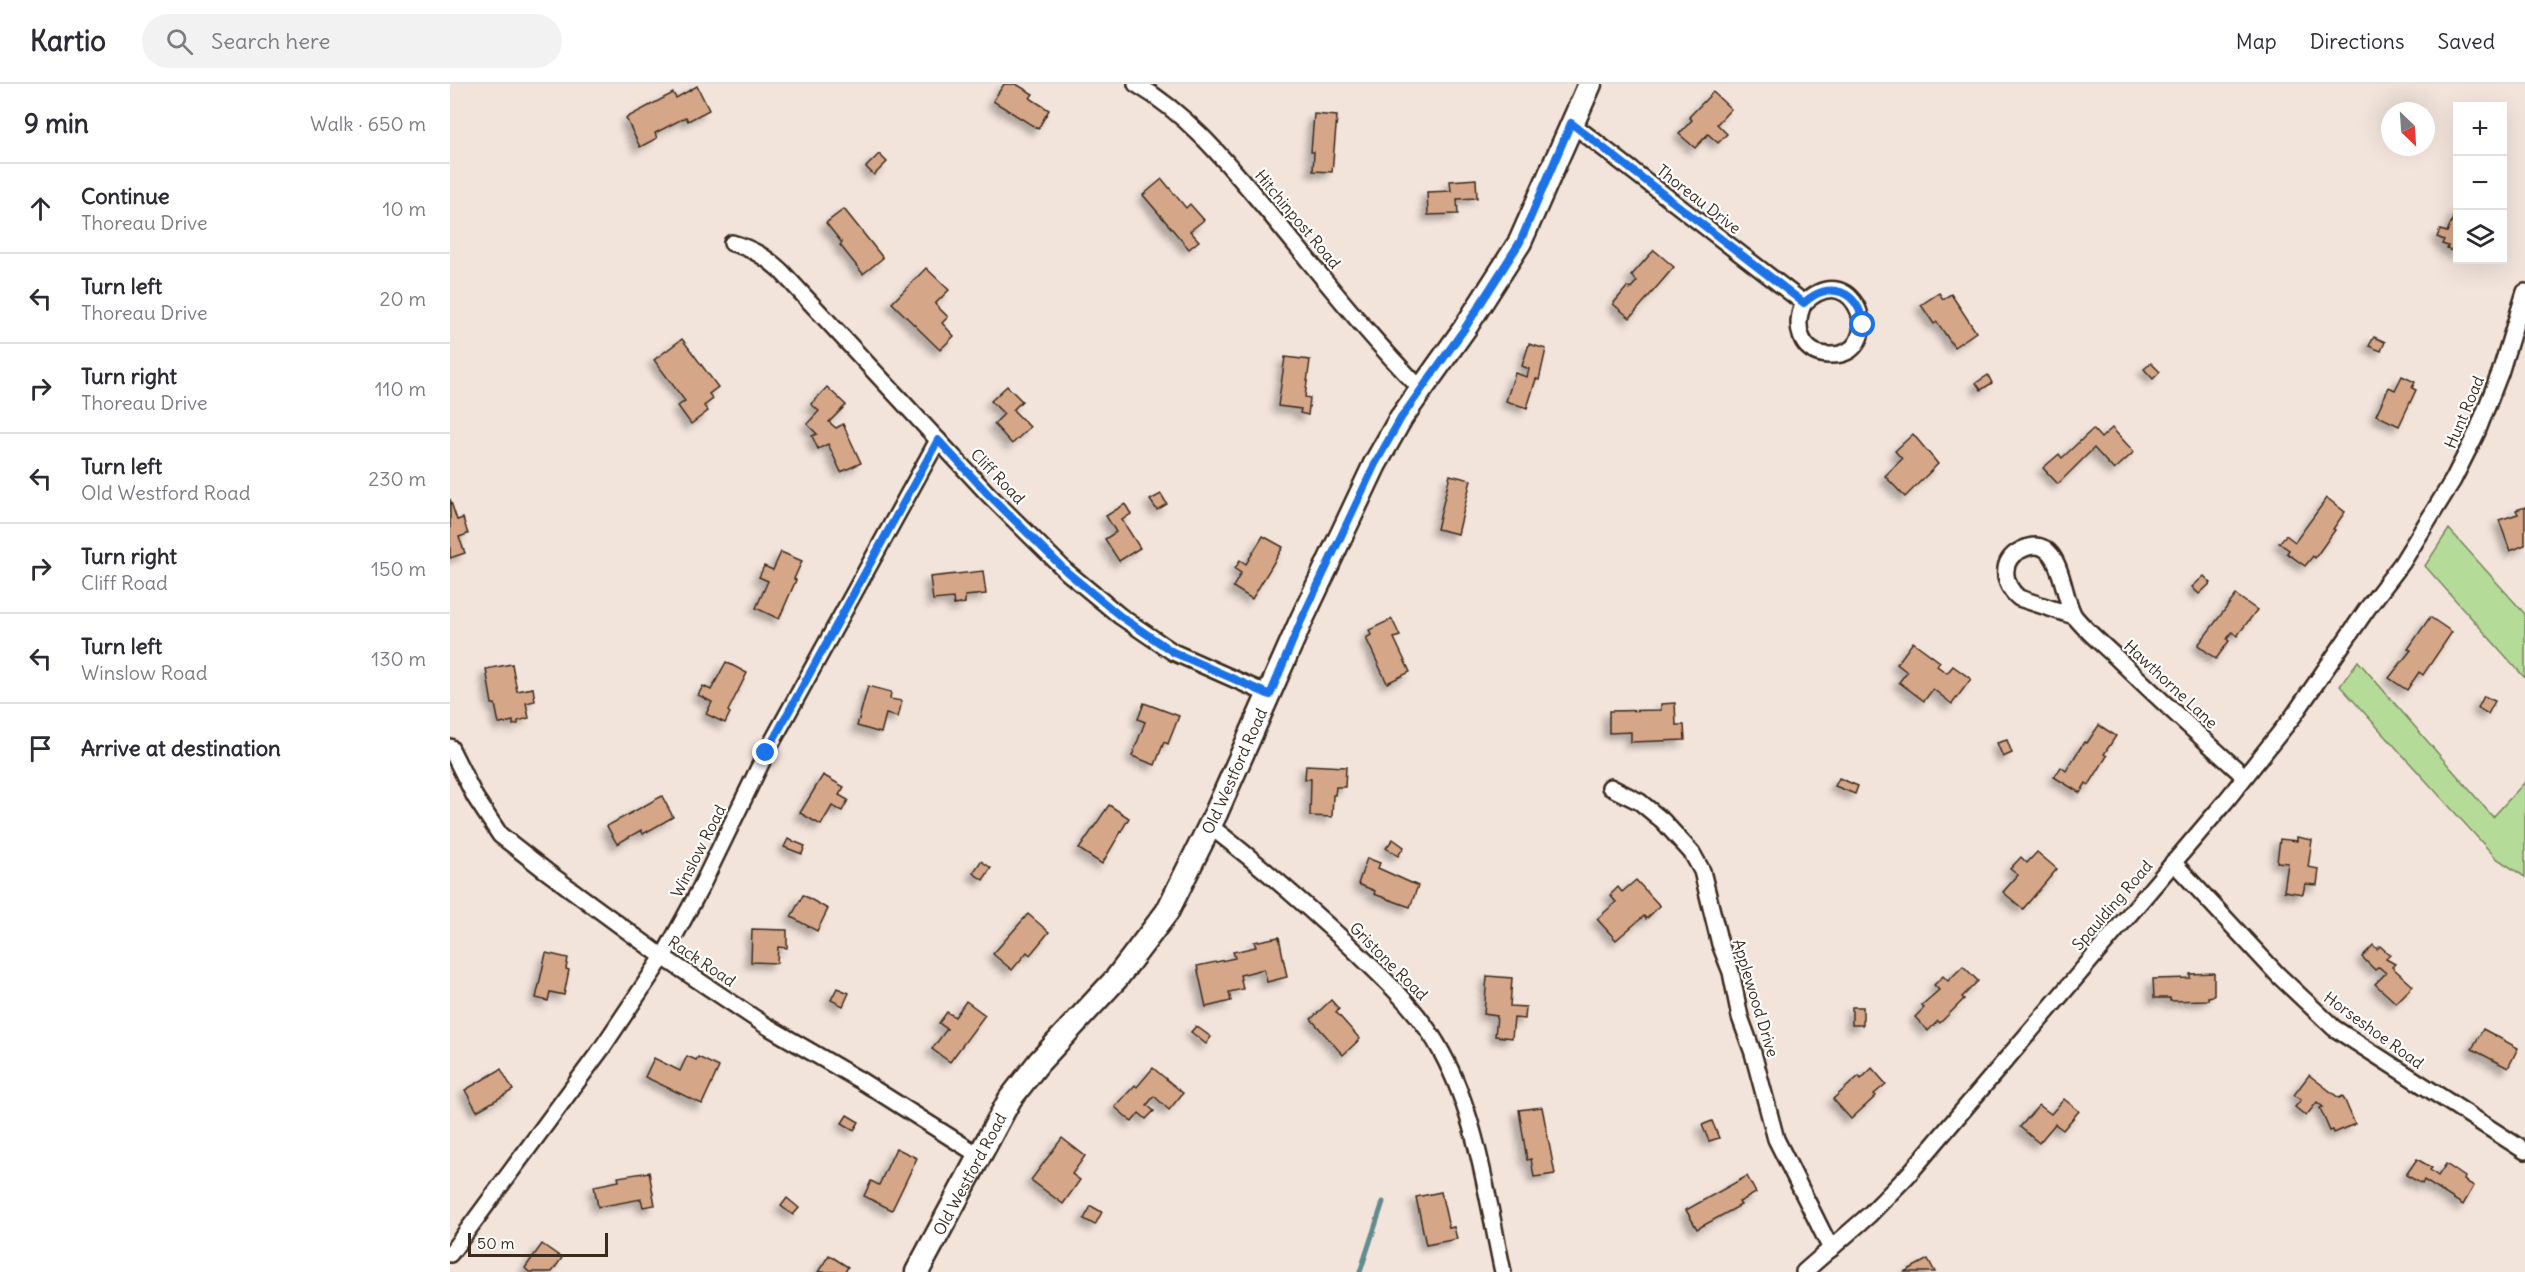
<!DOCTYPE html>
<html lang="en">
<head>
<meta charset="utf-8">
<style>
  body { margin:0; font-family:Delius,sans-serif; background:#f2f2f3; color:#2b2b33 }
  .controls { position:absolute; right:18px; top:18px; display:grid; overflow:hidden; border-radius:0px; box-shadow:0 6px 24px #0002 }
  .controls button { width:54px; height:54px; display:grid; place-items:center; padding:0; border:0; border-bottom:2px solid #e1e1e2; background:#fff; color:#2b2b33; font:30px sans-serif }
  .compass { position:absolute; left:1931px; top:18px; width:54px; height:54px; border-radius:50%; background:#fff; box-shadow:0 6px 24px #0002; rotate:155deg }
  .scale { position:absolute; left:18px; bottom:15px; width:140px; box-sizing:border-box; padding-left:6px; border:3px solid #3b2a1e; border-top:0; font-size:16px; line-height:21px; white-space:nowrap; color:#3b2a1e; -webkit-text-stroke:4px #fff; paint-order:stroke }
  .stop { position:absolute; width:18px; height:18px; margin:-14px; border:4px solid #1a73e8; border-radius:50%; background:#fff }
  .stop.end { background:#1a73e8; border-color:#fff; box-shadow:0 2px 6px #0008 }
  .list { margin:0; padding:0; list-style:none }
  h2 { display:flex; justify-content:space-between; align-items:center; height:78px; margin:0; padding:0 24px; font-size:26px }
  h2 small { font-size:20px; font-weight:400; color:#7c7c81 }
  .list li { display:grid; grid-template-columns:39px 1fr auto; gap:18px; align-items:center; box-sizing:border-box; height:90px; padding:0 24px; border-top:2px solid #e1e1e2 }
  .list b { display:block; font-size:22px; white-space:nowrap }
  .list p { margin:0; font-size:20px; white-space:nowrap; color:#7c7c81 }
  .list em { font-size:20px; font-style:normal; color:#7c7c81 }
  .icon { flex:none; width:33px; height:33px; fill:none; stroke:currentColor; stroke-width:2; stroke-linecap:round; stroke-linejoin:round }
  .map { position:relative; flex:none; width:2075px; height:1188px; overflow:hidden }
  header { display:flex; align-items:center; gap:36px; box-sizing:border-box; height:84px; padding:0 30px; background:#fff; border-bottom:2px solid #e1e1e2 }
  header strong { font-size:28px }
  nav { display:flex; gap:33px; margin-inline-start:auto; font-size:21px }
  .search { width:420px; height:54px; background:#f2f2f3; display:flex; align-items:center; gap:15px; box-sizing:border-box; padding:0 21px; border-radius:33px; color:#7c7c81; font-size:22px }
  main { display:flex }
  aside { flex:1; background:#fff }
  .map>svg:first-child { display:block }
  .green { fill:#b4dc98; stroke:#78835b; stroke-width:1.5 }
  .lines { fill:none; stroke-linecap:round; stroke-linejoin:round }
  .stream { stroke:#628b8e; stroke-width:5 }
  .building { fill:#d5a688; stroke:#3b2a1e; stroke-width:1.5; filter:url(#shadow) }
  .minor-casing { stroke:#3b2a1e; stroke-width:20 }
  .secondary-casing { stroke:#3b2a1e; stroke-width:27 }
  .minor { stroke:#fff; stroke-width:15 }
  .secondary { stroke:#fff; stroke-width:22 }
  .route { stroke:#1a73e8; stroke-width:8 }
  .labels { text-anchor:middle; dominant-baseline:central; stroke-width:4.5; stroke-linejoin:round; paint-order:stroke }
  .street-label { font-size:16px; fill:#3b2a1e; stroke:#fff }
</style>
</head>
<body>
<header>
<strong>Kartio</strong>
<div class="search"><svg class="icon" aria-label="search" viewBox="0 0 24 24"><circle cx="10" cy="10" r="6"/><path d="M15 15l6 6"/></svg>Search here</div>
<nav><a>Map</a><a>Directions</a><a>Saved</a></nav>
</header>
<main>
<aside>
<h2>9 min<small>Walk · 650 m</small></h2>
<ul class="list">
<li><svg class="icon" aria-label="ahead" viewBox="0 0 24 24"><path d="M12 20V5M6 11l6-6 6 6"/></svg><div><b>Continue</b><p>Thoreau Drive</p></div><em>10 m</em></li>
<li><svg class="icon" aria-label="left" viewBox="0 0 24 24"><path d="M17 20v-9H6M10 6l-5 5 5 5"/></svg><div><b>Turn left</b><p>Thoreau Drive</p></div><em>20 m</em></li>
<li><svg class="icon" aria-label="right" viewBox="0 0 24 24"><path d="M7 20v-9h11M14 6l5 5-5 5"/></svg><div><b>Turn right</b><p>Thoreau Drive</p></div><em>110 m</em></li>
<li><svg class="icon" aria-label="left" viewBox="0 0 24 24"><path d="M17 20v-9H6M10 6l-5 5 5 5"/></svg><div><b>Turn left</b><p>Old Westford Road</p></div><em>230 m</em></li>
<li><svg class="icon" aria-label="right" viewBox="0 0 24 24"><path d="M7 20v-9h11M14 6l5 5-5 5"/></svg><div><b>Turn right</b><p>Cliff Road</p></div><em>150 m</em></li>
<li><svg class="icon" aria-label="left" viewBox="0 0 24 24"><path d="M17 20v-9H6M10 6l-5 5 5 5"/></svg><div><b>Turn left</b><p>Winslow Road</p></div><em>130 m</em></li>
<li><svg class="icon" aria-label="arrive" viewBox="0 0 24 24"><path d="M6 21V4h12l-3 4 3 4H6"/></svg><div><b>Arrive at destination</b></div></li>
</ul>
</aside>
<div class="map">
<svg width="2075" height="1188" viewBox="0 0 2075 1188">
  <defs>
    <filter id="shadow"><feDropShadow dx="-5.5" dy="5.5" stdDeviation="3" flood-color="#0004"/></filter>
  </defs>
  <rect width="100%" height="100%" fill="#f2e4db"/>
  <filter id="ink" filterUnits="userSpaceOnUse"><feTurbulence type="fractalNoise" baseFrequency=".0167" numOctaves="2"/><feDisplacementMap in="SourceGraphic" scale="12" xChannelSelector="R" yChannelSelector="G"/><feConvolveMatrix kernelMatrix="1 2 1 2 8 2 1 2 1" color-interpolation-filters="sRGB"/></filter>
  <g filter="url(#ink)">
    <g class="green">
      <path d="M1999 445 2075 530V594L1975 482Z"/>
      <path d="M1908 577 2043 733 2075 698V793L2046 774 1890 602Z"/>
    </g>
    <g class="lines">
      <path class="stream" d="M910 1188 933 1118"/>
    </g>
    <g class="building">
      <path d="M554 0H566L583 10 580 14 599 26 588 45 543 17Z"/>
      <path d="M247 2 259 26 238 37 236 33 205 49 207 54 190 63 176 34 223 9 226 14Z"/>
      <path d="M1263 8 1281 25 1267 40 1277 50 1268 59 1258 50 1245 64 1229 50 1242 36 1239 33Z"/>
      <path d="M864 30 887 32 882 88 863 87 864 68H861Z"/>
      <path d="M429 70 437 78 424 91 416 83Z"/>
      <path d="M712 95 736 124 740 120 754 136 740 147 749 157 739 165 693 111Z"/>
      <path d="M1026 95 1027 114 1007 115 1008 130 978 131 977 108 1001 107 1000 97Z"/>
      <path d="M2008 122V169L1997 165 1998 162 1992 160 1994 156 1987 153 1990 146 1997 148Z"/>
      <path d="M394 125 433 174 413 190 390 161 392 159 376 139Z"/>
      <path d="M1204 166 1224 183 1180 234 1163 220 1177 203 1180 205 1187 197 1181 192Z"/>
      <path d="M476 184 499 206 485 220 498 233 492 239 504 252 490 266 442 219Z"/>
      <path d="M1489 209 1493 215 1501 210 1526 248 1504 263 1487 238 1484 240 1471 221Z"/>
      <path d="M1924 253 1935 258 1931 267 1919 262Z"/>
      <path d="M232 255 268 303 259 310 263 315 254 322 258 327 241 340 228 322 235 317 204 276Z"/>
      <path d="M1079 260 1096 265 1089 296 1086 295 1077 324 1056 317 1065 289 1077 293 1079 285 1072 282Z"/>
      <path d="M835 273 860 276 855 313 860 314 858 331 850 329 851 325 828 322Z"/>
      <path d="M1701 279 1710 288 1703 295 1694 285Z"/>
      <path d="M1538 291 1542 299 1531 306 1526 299Z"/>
      <path d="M1952 292 1965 298 1962 304 1966 306 1949 342 1926 331 1939 303 1945 306Z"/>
      <path d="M557 302 572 317 563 326 580 343 562 360 544 340 554 330 541 317Z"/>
      <path d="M377 303 396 321 379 338 386 344 393 340 411 379 391 388 378 360 368 365 362 352 367 350 357 340 369 327 361 320Z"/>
      <path d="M1662 344 1684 368 1664 386 1644 364 1608 400 1593 384 1609 370 1612 374 1643 345 1651 354Z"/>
      <path d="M1463 350 1488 380 1455 413 1435 392 1452 375 1445 367Z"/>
      <path d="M1000 391 1021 396 1008 450 987 445Z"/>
      <path d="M711 410 717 420 707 426 700 416Z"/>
      <path d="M1877 414 1895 428 1883 445 1885 446 1865 474 1863 472 1855 482 1837 469 1839 466 1829 459 1836 451 1845 458Z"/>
      <path d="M0 415 7 436 13 434 18 450 9 453 15 469 0 474Z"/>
      <path d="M675 420 681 430 672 436 690 464 669 477 655 455 666 448 656 432Z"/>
      <path d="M2075 423V461L2060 467 2049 436 2068 430 2066 426Z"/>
      <path d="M813 452 833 463 802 515 783 503 791 489 785 485 790 476 796 480Z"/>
      <path d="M331 468 352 477 344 495 346 496 329 535 306 524 318 497 309 493 314 482 323 486Z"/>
      <path d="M533 487 536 510 515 512V519L504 521 503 514 483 516 480 493Z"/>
      <path d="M1754 492 1761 499 1749 510 1742 503Z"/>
      <path d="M1786 511 1807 526 1787 552 1782 548 1777 555 1779 557 1766 575 1748 561Z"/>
      <path d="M1980 533 2002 548 1973 591 1969 588 1957 606 1939 594 1961 566 1958 565Z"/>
      <path d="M942 535 950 552 944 554 960 588 937 599 916 554 921 551 919 546Z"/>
      <path d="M1463 558 1490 578 1487 582 1497 589 1503 582 1521 595 1502 620 1483 605 1474 617 1449 598 1457 588 1447 580Z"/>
      <path d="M276 578 297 589 278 627 280 629 275 639 256 630 262 618 248 611 253 602 261 606Z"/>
      <path d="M62 580 67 607 83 604 85 617 76 619 79 634 68 637V640L63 641V637L49 640 45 620H42L36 585Z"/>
      <path d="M418 602 441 608 440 615 452 617 448 633 436 630 431 649 407 642Z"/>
      <path d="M2034 612 2045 617 2038 630 2028 624Z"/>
      <path d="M694 619 729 632 718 660 714 658 705 681 682 672 695 638 688 635Z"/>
      <path d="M1225 619 1226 641H1234L1235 656 1181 658V648L1159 649V627L1211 626V620Z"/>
      <path d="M1649 641 1666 652 1654 670 1657 672 1639 701 1636 699 1630 709 1604 693 1611 683 1616 687 1634 658 1637 659Z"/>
      <path d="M1557 656 1562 669 1553 673 1547 659Z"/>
      <path d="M856 681 896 683 895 703H886L885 711H883L882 733 860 732 861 695H855Z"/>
      <path d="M373 691 394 703 389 711 398 716 392 727 382 722 371 741 350 729Z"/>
      <path d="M1389 694 1408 702 1405 710 1385 702Z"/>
      <path d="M212 712 223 733 193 750 191 746 167 760 157 742Z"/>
      <path d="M659 721 679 734 652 780 629 765Z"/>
      <path d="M1847 753 1862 756 1858 783 1869 785 1867 801 1855 800 1853 810 1834 807 1838 779 1827 778 1830 755 1847 757Z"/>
      <path d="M338 755 355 762 352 770 334 763Z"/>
      <path d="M943 755 954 763 948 772 936 764Z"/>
      <path d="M1587 768 1607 785 1573 825 1553 808 1568 791 1560 785 1571 773 1577 779Z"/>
      <path d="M917 774 930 779 928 784 968 802 960 823 924 810 925 807 908 800Z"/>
      <path d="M531 777 541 784 533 796 523 789Z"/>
      <path d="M1186 796 1210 822 1196 835 1194 832 1166 856 1147 835 1166 818 1160 811 1168 803 1172 808Z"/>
      <path d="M353 811 378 825 367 847 341 833Z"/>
      <path d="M578 830 599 848 580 871 577 868 562 886 543 870Z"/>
      <path d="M302 845 337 846V864L328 863 327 879 301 878Z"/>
      <path d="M829 853 837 893 817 898 814 885 790 891 793 905 779 908 781 917 756 923 747 882 785 874 783 868 806 863 804 858Z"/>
      <path d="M1923 861 1927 865 1930 862 1940 871 1936 875 1945 880 1942 883 1963 902 1946 919 1925 900 1936 889 1929 883 1925 886 1912 873Z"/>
      <path d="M96 869 118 874 116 885 119 886 114 911 100 908 98 917 86 914Z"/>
      <path d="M1513 882 1528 897 1512 913 1514 915 1490 939 1488 937 1478 947 1465 933 1474 924 1472 921 1489 906 1484 901 1493 892 1498 897Z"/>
      <path d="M1764 889V912L1758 913V916L1720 917V914H1704L1703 895 1740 894V890Z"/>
      <path d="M1037 892 1062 894 1060 922 1076 923 1075 935 1064 934 1062 954 1045 952 1047 932 1034 930Z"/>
      <path d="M387 904 399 909 393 922 381 916Z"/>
      <path d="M881 916 889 925 886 928 910 955 893 971 861 935Z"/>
      <path d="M516 917 535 931 500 978 482 965 497 945 489 939 497 928 505 933Z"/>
      <rect x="1402" y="923" width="11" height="18"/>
      <path d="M746 942 761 953 756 960 741 948Z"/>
      <path d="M2033 945 2068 964 2058 984 2022 965Z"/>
      <path d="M237 972 246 976 248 973 269 983 252 1020 195 993 204 974 230 987Z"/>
      <path d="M703 984 733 1009 719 1026 704 1012 697 1021 704 1027 696 1035 689 1029 682 1038 665 1023 685 1001 687 1003Z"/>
      <path d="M1422 984 1436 1000 1424 1010 1426 1012 1401 1035 1383 1015 1409 992 1411 995Z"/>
      <path d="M51 985 63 1006 27 1027 15 1006Z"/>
      <path d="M1859 991 1889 1014 1893 1012 1905 1040 1884 1049 1883 1046 1880 1047 1870 1024 1873 1023 1867 1018 1856 1032 1845 1023 1851 1016 1844 1011Z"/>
      <path d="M1614 1015 1629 1027 1613 1046 1605 1040 1589 1059 1570 1043 1589 1021 1601 1030Z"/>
      <path d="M1092 1023 1105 1090 1084 1093 1081 1075 1077 1076 1069 1026Z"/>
      <path d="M397 1031 409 1038 404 1046 392 1039Z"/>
      <path d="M1262 1037 1269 1054 1259 1057 1252 1041Z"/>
      <path d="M612 1054 635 1072 622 1090 630 1096 613 1120 581 1096Z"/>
      <path d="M446 1064 467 1074 442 1126 414 1112 421 1097 429 1101Z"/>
      <path d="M1967 1075 1982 1084 1980 1086 1988 1092 1996 1080 2015 1093 2014 1096 2024 1102 2013 1121 1974 1096 1972 1100 1956 1091Z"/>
      <path d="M199 1088 205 1121 193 1123 191 1115 148 1123 144 1102 169 1097 168 1093Z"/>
      <path d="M1297 1092 1306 1109 1289 1118 1291 1121 1247 1145 1236 1126Z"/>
      <path d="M991 1108 999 1144 1004 1143 1007 1155 976 1161 966 1113Z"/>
      <path d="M337 1114 349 1124 343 1131 331 1122Z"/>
      <path d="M641 1122 652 1128 645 1141 634 1135Z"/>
      <path d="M92 1160 112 1174 102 1188H79L75 1184Z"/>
      <path d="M379 1171 398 1183 395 1188H368Z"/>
      <path d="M1478 1175 1485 1188H1454Z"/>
    </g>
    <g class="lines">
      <g class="minor-casing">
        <g id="minor">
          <path d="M686 0C737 30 774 75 811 119 864 182 914 248 972 306"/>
          <path d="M1121 39 1354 219C1343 241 1350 270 1378 271 1440 274 1406 169 1354 219"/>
          <path d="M282 159C303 165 316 173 332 188L538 410 617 488 670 532 723 568 820 611"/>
          <path d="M1624 532 1569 514C1553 501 1549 476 1571 466 1613 445 1611 515 1625 533 1638 549 1656 563 1671 578 1711 617 1753 655 1794 692"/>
          <path d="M0 663 25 713 50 751 96 787 213 873 315 941 413 998 530 1072"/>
          <path d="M1160 703 1190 718 1213 737 1242 769 1252 787 1270 860 1281 888 1290 933 1303 969 1326 1055 1381 1165"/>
          <path d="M760 742C809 780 855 820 901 863 935 896 970 927 992 969 1028 1036 1037 1115 1053 1188"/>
          <path d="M1723 778 1828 891 1884 944 2075 1067"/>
          <path d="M0 1170 152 964 213 873 249 807 316 669 488 356"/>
          <path d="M1354 1188 1419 1131 1458 1091 1775 718 1844 631 1917 525 1952 479 2003 396 2027 348 2050 289 2075 208"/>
        </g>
      </g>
      <g class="secondary-casing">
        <g id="secondary">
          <path id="s1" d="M467 1188 560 1015 589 978 666 895 717 828 766 729 851 537 925 380 951 334 1015 244 1070 158 1140 0"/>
        </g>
      </g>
      <use href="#minor" class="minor"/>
      <use href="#secondary" class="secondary"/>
    </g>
  </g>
  <g class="lines" filter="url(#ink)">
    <path class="route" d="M316 669 488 356 538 410 617 488 670 532 723 568 820 611 851 537 925 380 951 334 1015 244 1070 158 1121 39 1354 219C1378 195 1410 207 1413 241"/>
  </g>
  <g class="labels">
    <g class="street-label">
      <text transform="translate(1249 115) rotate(38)">Thoreau Drive</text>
      <text transform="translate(848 135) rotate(50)">Hitchinpost Road</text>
      <text transform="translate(2014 328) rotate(-67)">Hunt Road</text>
      <text transform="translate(548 392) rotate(46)">Cliff Road</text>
      <text transform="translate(1721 600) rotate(43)">Hawthorne Lane</text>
      <text stroke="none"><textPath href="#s1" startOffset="597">Old Westford Road</textPath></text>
      <text transform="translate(248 767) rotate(-63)">Winslow Road</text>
      <text transform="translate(1662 821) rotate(-49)">Spaulding Road</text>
      <text transform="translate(252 877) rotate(34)">Rack Road</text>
      <text transform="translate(939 877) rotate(45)">Gristone Road</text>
      <text transform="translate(1306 914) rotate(73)">Applewood Drive</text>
      <text transform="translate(1924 946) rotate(36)">Horseshoe Road</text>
      <text stroke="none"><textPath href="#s1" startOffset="111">Old Westford Road</textPath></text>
    </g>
  </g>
</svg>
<div class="controls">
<button>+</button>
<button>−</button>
<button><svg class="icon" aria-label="layers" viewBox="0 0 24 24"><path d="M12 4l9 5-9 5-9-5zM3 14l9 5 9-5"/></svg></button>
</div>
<svg class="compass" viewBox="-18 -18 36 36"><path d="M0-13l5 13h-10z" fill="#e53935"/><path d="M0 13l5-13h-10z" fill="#7c7c81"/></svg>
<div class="scale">50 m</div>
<div class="stop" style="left:1413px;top:241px"></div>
<div class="stop end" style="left:316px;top:669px"></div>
</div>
</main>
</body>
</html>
